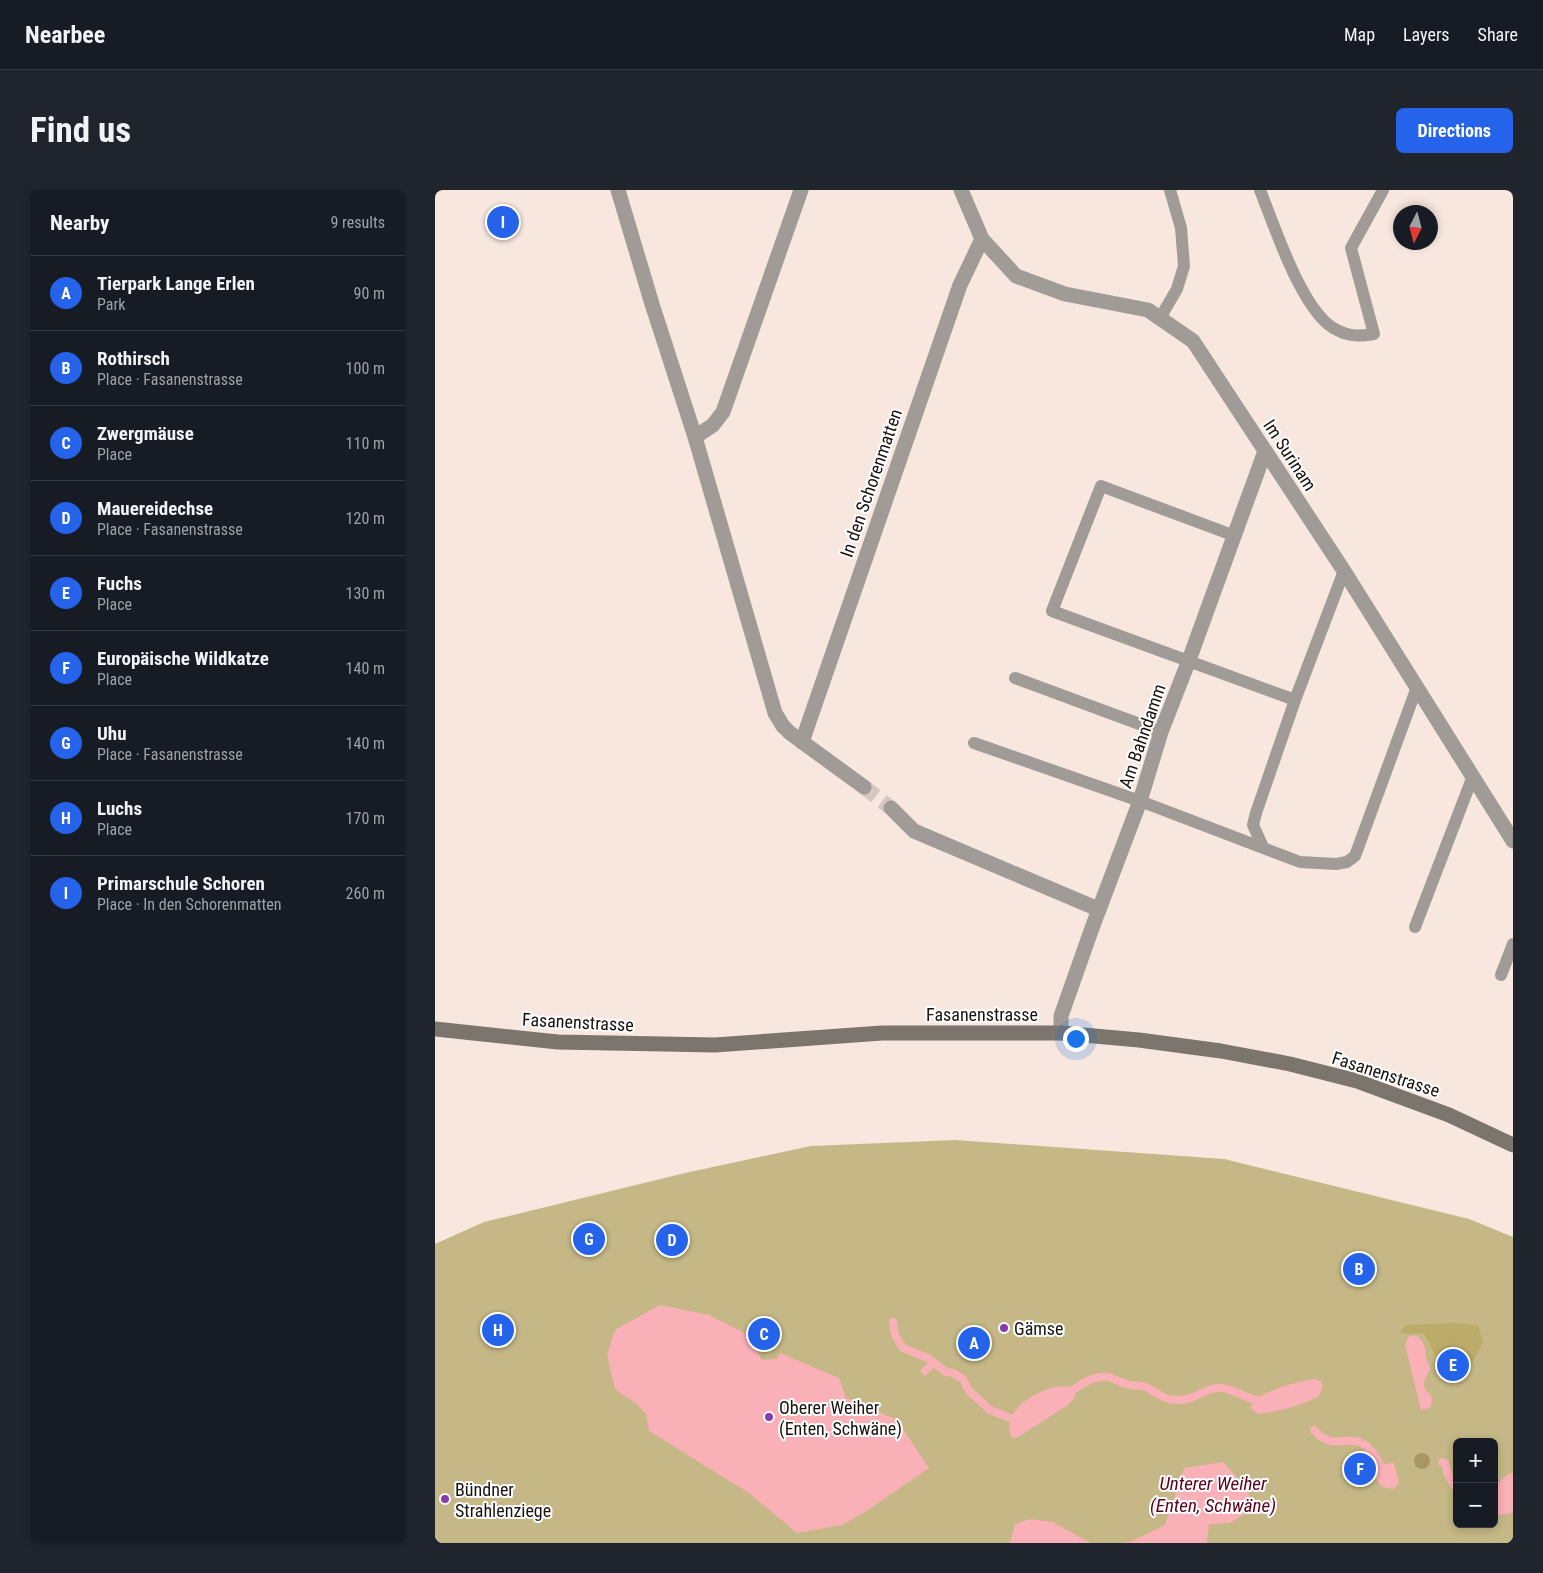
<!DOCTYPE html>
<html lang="en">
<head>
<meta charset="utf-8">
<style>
  body { margin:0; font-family:"Roboto Condensed",sans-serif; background:#20242c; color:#f1f3f6 }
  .controls { position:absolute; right:15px; bottom:15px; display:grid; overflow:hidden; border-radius:8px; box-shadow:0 2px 8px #0003 }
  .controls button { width:45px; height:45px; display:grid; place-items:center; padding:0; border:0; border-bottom:1px solid #363941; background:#171b24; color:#f1f3f6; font:25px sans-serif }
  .compass { position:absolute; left:958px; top:15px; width:45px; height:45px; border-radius:50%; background:#171b24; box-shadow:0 2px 8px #0003; rotate:186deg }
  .you { position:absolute; left:640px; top:848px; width:18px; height:18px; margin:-12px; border:4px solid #fff; border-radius:50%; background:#1a73e8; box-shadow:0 0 0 8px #1a73e833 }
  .badge { display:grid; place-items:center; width:32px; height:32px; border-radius:50%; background:#2563eb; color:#fff; font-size:16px; font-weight:700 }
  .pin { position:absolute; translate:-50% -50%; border:2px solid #fff; box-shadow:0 1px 5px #0006 }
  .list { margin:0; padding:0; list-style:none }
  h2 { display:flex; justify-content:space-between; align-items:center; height:65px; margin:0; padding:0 20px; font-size:21px }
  h2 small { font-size:16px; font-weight:400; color:#9ea1a6 }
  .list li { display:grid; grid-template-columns:32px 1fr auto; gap:15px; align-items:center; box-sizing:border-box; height:75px; padding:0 20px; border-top:1px solid #363941 }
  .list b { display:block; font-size:19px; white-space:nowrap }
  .list p { margin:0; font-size:16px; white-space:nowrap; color:#9ea1a6 }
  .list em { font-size:16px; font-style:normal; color:#9ea1a6 }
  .map { position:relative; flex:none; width:1078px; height:1353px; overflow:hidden; border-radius:8px }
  header { display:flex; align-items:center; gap:30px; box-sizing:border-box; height:70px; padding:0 25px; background:#171b24; border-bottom:1px solid #363941 }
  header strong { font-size:24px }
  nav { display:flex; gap:28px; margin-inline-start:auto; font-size:18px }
  .intro { display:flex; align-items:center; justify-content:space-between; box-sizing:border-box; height:120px; padding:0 30px }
  h1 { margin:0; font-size:35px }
  .button { padding:12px 22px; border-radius:8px; background:#2563eb; color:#fff; font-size:18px; font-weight:700 }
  main { display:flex; gap:30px; padding:0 30px }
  aside { flex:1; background:#171b24; border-radius:8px; box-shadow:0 2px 8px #0003 }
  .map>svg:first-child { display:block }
  .green { fill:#c5b886; fill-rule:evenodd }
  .forest { fill:#bdab6a }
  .water { fill:#fab0b7 }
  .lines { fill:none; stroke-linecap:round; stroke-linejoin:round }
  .stream { stroke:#fab0b7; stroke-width:8 }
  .street-tunnel { stroke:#d5c7bf; stroke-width:15; stroke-dasharray:15 8; stroke-linecap:butt }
  .lane { stroke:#a09b96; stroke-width:12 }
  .street { stroke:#a09b96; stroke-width:15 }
  .secondary { stroke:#7b756d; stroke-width:15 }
  .tree { fill:#a89764 }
  .poi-dot { fill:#873cae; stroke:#fff; stroke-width:2 }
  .labels { text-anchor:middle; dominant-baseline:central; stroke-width:4; stroke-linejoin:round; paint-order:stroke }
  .street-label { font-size:18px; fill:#17120e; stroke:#fff }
  .poi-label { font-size:18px; fill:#17120e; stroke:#fff; text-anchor:start }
  .water-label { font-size:19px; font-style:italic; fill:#59011b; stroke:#fff }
</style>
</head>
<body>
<header>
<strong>Nearbee</strong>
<nav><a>Map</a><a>Layers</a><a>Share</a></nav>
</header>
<div class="intro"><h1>Find us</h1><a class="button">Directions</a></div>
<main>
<aside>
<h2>Nearby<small>9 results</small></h2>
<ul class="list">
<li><span class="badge">A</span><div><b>Tierpark Lange Erlen</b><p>Park</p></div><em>90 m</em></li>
<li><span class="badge">B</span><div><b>Rothirsch</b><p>Place · Fasanenstrasse</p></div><em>100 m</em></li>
<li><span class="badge">C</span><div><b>Zwergmäuse</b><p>Place</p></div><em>110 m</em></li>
<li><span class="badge">D</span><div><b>Mauereidechse</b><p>Place · Fasanenstrasse</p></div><em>120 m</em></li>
<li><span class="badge">E</span><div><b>Fuchs</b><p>Place</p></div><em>130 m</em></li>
<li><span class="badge">F</span><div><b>Europäische Wildkatze</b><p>Place</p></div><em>140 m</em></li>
<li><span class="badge">G</span><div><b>Uhu</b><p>Place · Fasanenstrasse</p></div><em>140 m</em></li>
<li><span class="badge">H</span><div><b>Luchs</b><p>Place</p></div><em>170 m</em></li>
<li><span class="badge">I</span><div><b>Primarschule Schoren</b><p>Place · In den Schorenmatten</p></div><em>260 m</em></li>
</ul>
</aside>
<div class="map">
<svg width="1078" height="1353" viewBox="0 0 1078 1353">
  <rect width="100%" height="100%" fill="#f7e7de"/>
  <path class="green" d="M520 950 789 969 1034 1029 1078 1047V1353H0V1054L49 1032 250 983 376 956ZM1022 1252H1059V1334H1022Z"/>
  <path class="forest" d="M1020 1133 1043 1135 1048 1152 1034 1179 1022 1182 1005 1174 989 1143 971 1144 966 1141 971 1135Z"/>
  <g class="water">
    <path d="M225 1115 274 1125 311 1144 327 1170 342 1169 345 1163 404 1188 411 1208 462 1230 494 1278 430 1322 407 1335 362 1343 314 1303 214 1241 211 1224 202 1214 180 1199 172 1165 180 1140Z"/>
    <path d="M979 1145C995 1152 987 1164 995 1177 994 1183 990 1187 989 1193 988 1206 1002 1199 995 1218L986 1220 970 1155 973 1147Z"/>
    <path d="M880 1189 887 1192C887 1198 887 1203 882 1207 870 1215 839 1222 824 1224L815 1218C816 1218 819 1211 819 1211 829 1200 865 1191 880 1189Z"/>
    <path d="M632 1196 639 1199 640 1207 633 1215 583 1247 577 1248C565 1223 595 1205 616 1198 621 1196 627 1197 632 1196Z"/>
    <path d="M940 1266H942L948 1274 959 1273 964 1293 959 1299C949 1298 944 1296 940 1286L943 1278 940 1268Z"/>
    <path d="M788 1272 812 1299 818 1318 795 1333 774 1334 772 1353H688L697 1351 730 1335 749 1278Z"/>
    <path d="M1076 1283H1078V1321L1074 1324 1064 1325 1059 1322C1059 1302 1058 1293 1076 1283Z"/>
    <path d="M595 1329 618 1332 655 1353H575L580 1334Z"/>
  </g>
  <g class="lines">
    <g class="stream">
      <path d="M458 1132 460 1145 468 1158 493 1168 511 1182 518 1183 528 1189 534 1201 555 1220 575 1228 586 1230"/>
      <path d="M490 1181 496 1175 499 1173"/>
      <path d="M633 1203C645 1196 658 1184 674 1187 680 1189 686 1193 692 1194 698 1196 705 1195 711 1197 721 1202 729 1210 742 1210 760 1211 767 1199 782 1198 796 1196 812 1211 829 1211"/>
      <path d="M879 1240C903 1269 922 1228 945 1275"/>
      <path d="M1007 1272 1010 1273 1013 1285 1022 1300"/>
    </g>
    <path class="street-tunnel" d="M429 597 456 618"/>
    <g class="lane">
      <path d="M825 0C839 35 868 125 902 140 915 147 926 146 939 144L916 58 948 0"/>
      <path d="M725 128 742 99 749 76 746 38 735 0"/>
      <path d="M800 346 666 296 617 421 860 510"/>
      <path d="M580 488 726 542"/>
      <path d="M539 553 705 611 865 672 901 674 912 672 920 666 982 497"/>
      <path d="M828 657 818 635 821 623 860 510 909 381"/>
      <path d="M980 737 1038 586"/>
      <path d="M1066 785 1078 754"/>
    </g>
    <g class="street">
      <path d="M183 0 217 114 260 247 340 523 348 536 355 543 429 597"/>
      <path d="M526 0 547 49 581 86 630 104 713 120 758 151 909 381 1078 651"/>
      <path d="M260 247 278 235 288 222 366 0"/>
      <path d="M367 552 525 95 547 49"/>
      <path d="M456 618 479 641 663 719"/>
      <path d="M626 843V826L657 738 705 611 726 542 754 470 830 261"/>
    </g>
    <path class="secondary" d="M0 839 123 852 280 855 447 843H626L704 850 786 861 855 874 922 891 1014 925 1078 955"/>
  </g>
  <circle class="tree" cx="987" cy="1271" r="8"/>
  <g class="poi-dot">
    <circle cx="569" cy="1138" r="5"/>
    <circle cx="334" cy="1227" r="5"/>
    <circle cx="10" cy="1309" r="5"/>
  </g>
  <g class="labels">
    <g class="street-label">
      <text transform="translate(855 265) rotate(57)">Im Surinam</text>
      <text transform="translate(436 293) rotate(-71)">In den Schorenmatten</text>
      <text transform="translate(707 546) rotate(-71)">Am Bahndamm</text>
      <text x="547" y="824">Fasanenstrasse</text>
      <text transform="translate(143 832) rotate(3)">Fasanenstrasse</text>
      <text transform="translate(951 884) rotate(18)">Fasanenstrasse</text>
    </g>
    <g class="poi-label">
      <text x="579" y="1138">Gämse</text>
      <text x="344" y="1217">Oberer Weiher<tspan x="344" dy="21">(Enten, Schwäne)</tspan></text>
      <text x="20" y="1299">Bündner<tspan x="20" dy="21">Strahlenziege</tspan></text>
    </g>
    <g class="water-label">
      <text x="778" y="1293">Unterer Weiher<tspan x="778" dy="22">(Enten, Schwäne)</tspan></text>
    </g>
  </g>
</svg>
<div class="controls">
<button>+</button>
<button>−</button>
</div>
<svg class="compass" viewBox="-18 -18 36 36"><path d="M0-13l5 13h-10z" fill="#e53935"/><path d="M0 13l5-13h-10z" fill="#9ea1a6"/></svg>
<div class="you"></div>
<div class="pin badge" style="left:539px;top:1153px">A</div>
<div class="pin badge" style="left:924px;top:1079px">B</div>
<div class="pin badge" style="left:329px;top:1144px">C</div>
<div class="pin badge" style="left:237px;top:1050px">D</div>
<div class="pin badge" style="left:1018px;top:1175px">E</div>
<div class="pin badge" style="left:925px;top:1279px">F</div>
<div class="pin badge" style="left:154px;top:1049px">G</div>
<div class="pin badge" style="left:63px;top:1140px">H</div>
<div class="pin badge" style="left:68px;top:32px">I</div>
</div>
</main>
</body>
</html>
